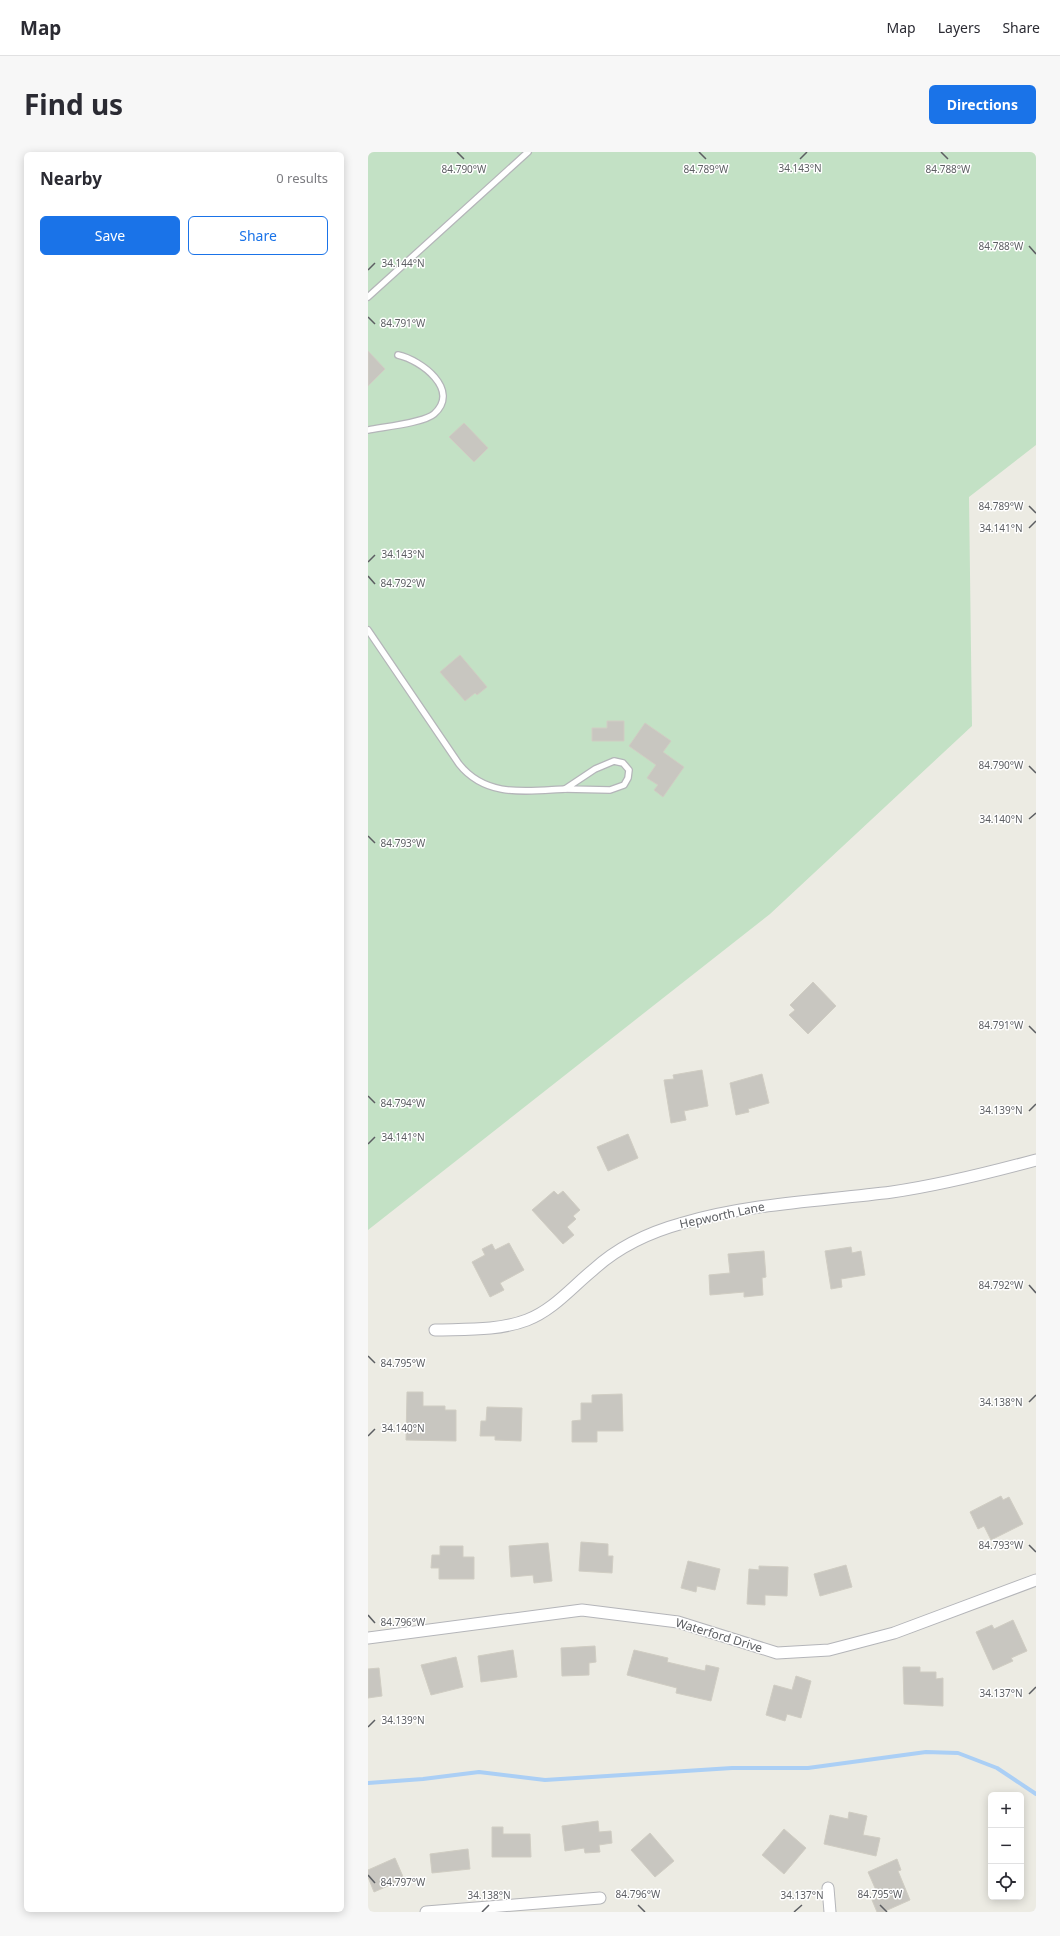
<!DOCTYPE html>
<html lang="en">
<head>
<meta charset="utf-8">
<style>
  body { margin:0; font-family:"Noto Sans",sans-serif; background:#f7f7f7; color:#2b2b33 }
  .controls { position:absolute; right:12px; bottom:12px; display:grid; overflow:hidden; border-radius:6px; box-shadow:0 2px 10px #0003 }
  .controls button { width:36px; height:36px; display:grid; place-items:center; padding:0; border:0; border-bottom:1px solid #e1e1e2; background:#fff; color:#2b2b33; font:20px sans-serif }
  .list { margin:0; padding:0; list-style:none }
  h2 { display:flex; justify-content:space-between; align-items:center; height:52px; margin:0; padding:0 16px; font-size:17px }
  h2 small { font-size:13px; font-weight:400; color:#7c7c81 }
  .actions { display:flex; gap:8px; padding:12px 16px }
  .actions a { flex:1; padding:9px 0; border:1px solid #1a73e8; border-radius:6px; text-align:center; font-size:14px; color:#1a73e8 }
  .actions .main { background:#1a73e8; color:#fff }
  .icon { flex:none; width:22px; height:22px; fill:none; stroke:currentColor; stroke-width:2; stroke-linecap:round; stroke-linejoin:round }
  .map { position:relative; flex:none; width:668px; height:1760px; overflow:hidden; border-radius:6px }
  header { display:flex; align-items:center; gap:24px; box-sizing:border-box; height:56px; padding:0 20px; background:#fff; border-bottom:1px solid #e1e1e2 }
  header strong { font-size:19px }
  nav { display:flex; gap:22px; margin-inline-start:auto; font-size:14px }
  .intro { display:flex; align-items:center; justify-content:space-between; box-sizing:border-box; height:96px; padding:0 24px }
  h1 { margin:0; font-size:28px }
  .button { padding:10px 18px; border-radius:6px; background:#1a73e8; color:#fff; font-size:14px; font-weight:700 }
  main { display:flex; gap:24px; padding:0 24px }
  aside { flex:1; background:#fff; border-radius:6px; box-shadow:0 2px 10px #0003 }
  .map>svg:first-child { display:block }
  .green { fill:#c3e1c5 }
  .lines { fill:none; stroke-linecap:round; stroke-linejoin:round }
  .stream { stroke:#abcff5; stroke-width:4 }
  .building { fill:#c8c6c0; stroke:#d0cdc3 }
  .service-casing { stroke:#b4b5b9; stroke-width:8 }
  .minor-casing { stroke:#b4b5b9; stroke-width:13 }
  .service { stroke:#fff; stroke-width:5.5 }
  .minor { stroke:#fff; stroke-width:11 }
  .ticks { fill:none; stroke:#5c5e62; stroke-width:1.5 }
  .labels { text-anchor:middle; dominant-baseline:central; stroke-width:3; stroke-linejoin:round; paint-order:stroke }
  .street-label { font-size:12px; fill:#5c5e62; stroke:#fff }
  .ticks-label { font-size:10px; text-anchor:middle; fill:#5c5e62; stroke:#fff; stroke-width:3; stroke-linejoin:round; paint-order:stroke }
</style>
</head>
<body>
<header>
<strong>Map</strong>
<nav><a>Map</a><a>Layers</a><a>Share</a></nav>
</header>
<div class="intro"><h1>Find us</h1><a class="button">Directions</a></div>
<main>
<aside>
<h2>Nearby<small>0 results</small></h2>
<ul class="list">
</ul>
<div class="actions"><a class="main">Save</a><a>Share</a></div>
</aside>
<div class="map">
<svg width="668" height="1760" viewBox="0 0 668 1760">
  <rect width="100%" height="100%" fill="#ecebe3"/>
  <path class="green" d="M0 0H668V293L601 345 604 574 402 762 0 1078Z"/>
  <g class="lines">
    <path class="stream" d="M0 1631 55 1627 111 1620 177 1628 364 1616H440L558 1600 590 1601 629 1616 668 1642"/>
  </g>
  <g class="building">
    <path d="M0 199 17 217 0 234Z"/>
    <path d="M96 271 120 296 106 310 81 285Z"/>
    <path d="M92 503 119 535 109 543 107 541 97 549 72 520Z"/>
    <path d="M239 569H256V589H224V576H239Z"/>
    <path d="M277 571 303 589 295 600 316 615 295 645 286 638 290 633 279 626 288 613 261 594Z"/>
    <path d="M445 830 468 854 440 882 421 863 427 858 422 853Z"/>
    <path d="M334 918 340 954 316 959 318 968 303 971 296 928 306 927 305 923Z"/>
    <path d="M394 922 401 951 380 957 381 960 368 963 362 931Z"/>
    <path d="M260 982 270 1006 240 1019 229 995Z"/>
    <path d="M186 1039 190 1043 195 1039 212 1058 205 1064 208 1067 199 1075 206 1083 195 1092 164 1058Z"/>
    <path d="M141 1091 156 1118 132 1131 136 1138 122 1145 104 1110 117 1103 114 1097 124 1092 127 1098Z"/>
    <path d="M483 1095 484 1101 493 1099 497 1123 473 1127 474 1135 463 1137 457 1099Z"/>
    <path d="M396 1099 398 1125 394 1126 395 1143 376 1145V1140L342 1143 341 1123 362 1121 360 1102Z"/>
    <path d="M39 1240H55V1254H77V1258H88V1289L38 1288Z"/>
    <path d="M254 1242 255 1279H229V1290H204V1269L213 1268V1251H224V1243Z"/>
    <path d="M119 1255 154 1256 153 1289 127 1288V1284H112L113 1269H118Z"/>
    <path d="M633 1344 635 1348 641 1345 655 1372 623 1388 616 1374 610 1377 602 1360Z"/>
    <path d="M213 1390 240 1392V1404H245L244 1421 211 1419Z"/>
    <path d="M180 1391 184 1429 166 1431 165 1423 143 1425 141 1394Z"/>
    <path d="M72 1394H95V1405H106V1427H71V1416H63L64 1403H72Z"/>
    <path d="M320 1409 352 1417 347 1438 329 1434 328 1440 313 1436Z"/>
    <path d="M478 1413 484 1435 452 1444 446 1422Z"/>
    <path d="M391 1414 420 1415 419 1444 397 1443V1453L379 1452 381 1417 391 1418Z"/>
    <path d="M645 1468 659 1499 643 1506 645 1509 625 1518 608 1480 624 1473 626 1477Z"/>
    <path d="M227 1494 228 1510 221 1511V1523L194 1524 193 1496Z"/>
    <path d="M145 1498 149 1525 113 1530 110 1504Z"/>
    <path d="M266 1498 300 1506 299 1510 337 1519 338 1513 351 1516 343 1549 308 1541 309 1536 259 1523Z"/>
    <path d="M88 1505 95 1535 63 1543 53 1513Z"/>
    <path d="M535 1515H552V1520H568V1527L575 1526V1554L536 1552Z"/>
    <path d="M11 1516 14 1544 0 1546V1517Z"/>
    <path d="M428 1524 443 1529 433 1566 419 1562 417 1569 398 1563 406 1533 424 1538Z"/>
    <path d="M481 1660 499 1664 495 1683 512 1686 508 1704 456 1692 462 1663 480 1667Z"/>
    <path d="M230 1669 231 1680 243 1679 244 1691 231 1693 232 1700 217 1701 216 1696 197 1699 194 1674Z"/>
    <path d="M124 1675H135V1682H162L163 1705H124Z"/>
    <path d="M416 1677 438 1696 416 1722 394 1703Z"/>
    <path d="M282 1681 306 1709 287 1725 263 1698Z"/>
    <path d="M100 1697 102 1717 64 1721 62 1702Z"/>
    <path d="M27 1706 36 1727 6 1740 0 1725V1718Z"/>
    <path d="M529 1707 533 1718 530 1719 542 1748 515 1760H509L504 1748 511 1745 500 1720Z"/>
  </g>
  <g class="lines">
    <g class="service-casing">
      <g id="service">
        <path d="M0 145 160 0"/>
        <path d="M0 278C14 275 56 271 66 262 93 238 53 208 30 203"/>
        <path d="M0 478 91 612C118 646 158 639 197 637"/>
        <path d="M246 609 255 611 261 618 260 626 256 633 242 638 197 637 227 617Z"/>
      </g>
    </g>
    <g class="minor-casing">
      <g id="minor">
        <path d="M67 1178C98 1177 130 1179 159 1168 185 1158 203 1136 225 1118 250 1095 282 1080 315 1071 383 1051 454 1049 524 1040 573 1033 620 1021 668 1008"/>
        <path d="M0 1486 214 1458 310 1470 409 1501 461 1498 526 1481 668 1428"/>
        <path d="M460 1736 462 1760"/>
        <path d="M58 1760 232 1746"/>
      </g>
    </g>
    <use href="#service" class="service"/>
    <use href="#minor" class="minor"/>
  </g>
  <path class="ticks" d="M89 0 96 7M331 0 338 7M573 0 580 7M432 7 439 0M661 94 668 102M0 118 7 111M0 165 7 172M661 354 668 361M661 376 668 369M0 410 7 403M0 424 7 432M661 614 668 621M661 667 668 661M0 684 7 691M661 874 668 881M0 944 7 951M661 959 668 952M0 992 7 985M661 1133 668 1141M0 1204 7 1211M661 1250 668 1243M0 1284 7 1277M661 1393 668 1400M0 1463 7 1471M661 1542 668 1535M0 1575 7 1568M0 1723 7 1731M270 1753 277 1760M512 1753 519 1760M114 1760 121 1753M426 1760 434 1753"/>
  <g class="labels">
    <g class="street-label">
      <text transform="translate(354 1063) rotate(-12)">Hepworth Lane</text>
      <text transform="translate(351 1483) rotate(17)">Waterford Drive</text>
    </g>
  </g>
  <g class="ticks-label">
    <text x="432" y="20">34.143°N</text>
    <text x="96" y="21">84.790°W</text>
    <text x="338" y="21">84.789°W</text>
    <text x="580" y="21">84.788°W</text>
    <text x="633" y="98">84.788°W</text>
    <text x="35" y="115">34.144°N</text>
    <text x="35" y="175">84.791°W</text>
    <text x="633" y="358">84.789°W</text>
    <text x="633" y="380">34.141°N</text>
    <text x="35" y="406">34.143°N</text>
    <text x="35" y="435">84.792°W</text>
    <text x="633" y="617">84.790°W</text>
    <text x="633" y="671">34.140°N</text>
    <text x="35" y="695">84.793°W</text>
    <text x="633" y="877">84.791°W</text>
    <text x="35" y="955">84.794°W</text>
    <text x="633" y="962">34.139°N</text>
    <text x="35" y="989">34.141°N</text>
    <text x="633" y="1137">84.792°W</text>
    <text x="35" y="1215">84.795°W</text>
    <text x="633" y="1254">34.138°N</text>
    <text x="35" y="1280">34.140°N</text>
    <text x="633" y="1397">84.793°W</text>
    <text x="35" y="1474">84.796°W</text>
    <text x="633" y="1545">34.137°N</text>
    <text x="35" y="1572">34.139°N</text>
    <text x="35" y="1734">84.797°W</text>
    <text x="270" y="1746">84.796°W</text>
    <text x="512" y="1746">84.795°W</text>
    <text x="121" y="1747">34.138°N</text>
    <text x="434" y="1747">34.137°N</text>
  </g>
</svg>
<div class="controls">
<button>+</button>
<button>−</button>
<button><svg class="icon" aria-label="locate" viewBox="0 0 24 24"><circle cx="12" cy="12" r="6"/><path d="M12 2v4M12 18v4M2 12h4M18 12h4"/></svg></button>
</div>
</div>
</main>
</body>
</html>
